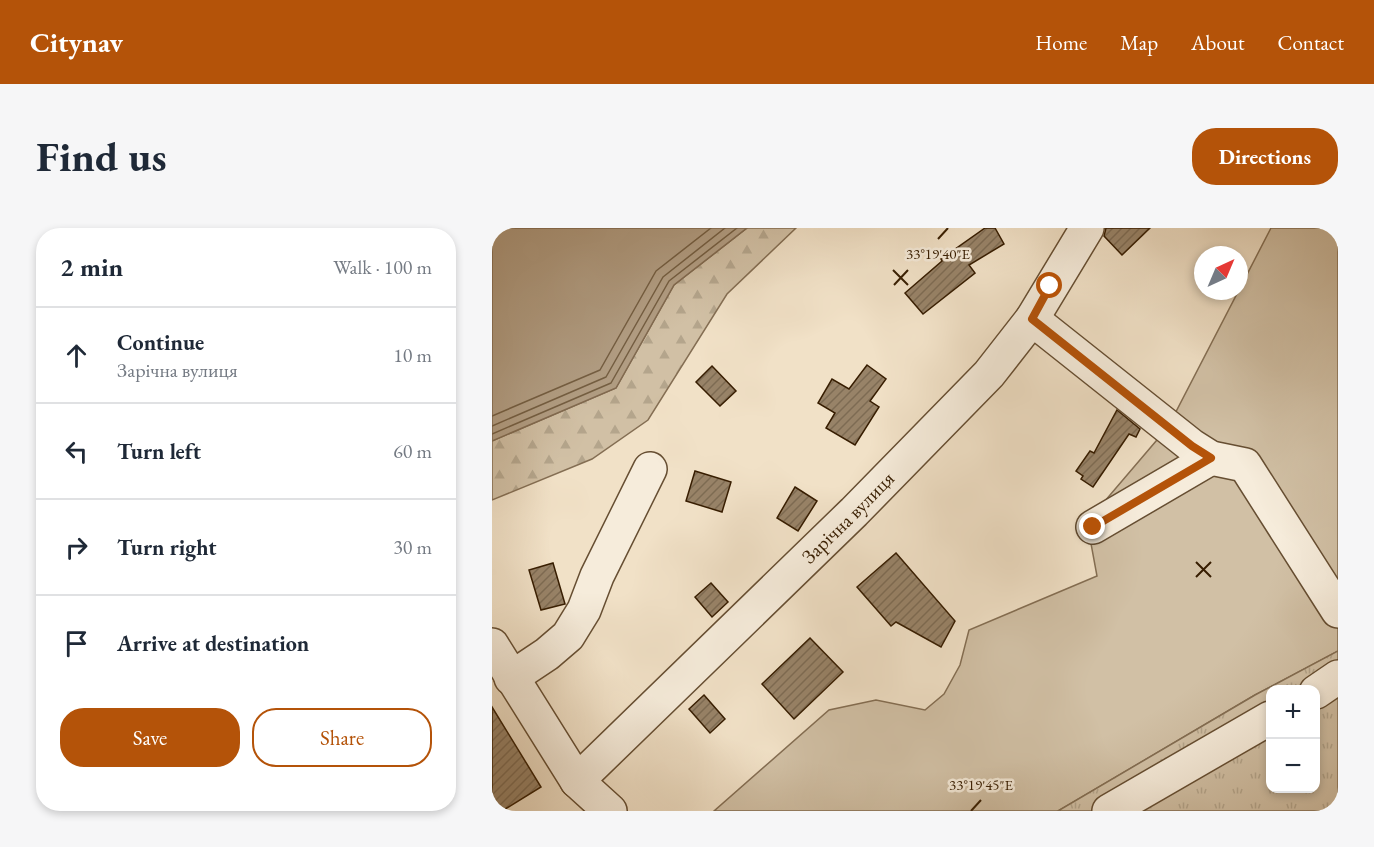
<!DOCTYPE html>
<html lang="en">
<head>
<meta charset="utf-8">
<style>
  body { margin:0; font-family:"EB Garamond",serif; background:#f6f6f7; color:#1f2937 }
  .controls { position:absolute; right:18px; bottom:18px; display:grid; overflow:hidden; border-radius:12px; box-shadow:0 3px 9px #0003 }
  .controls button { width:54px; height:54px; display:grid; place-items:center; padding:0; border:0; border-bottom:2px solid #e0e1e3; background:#fff; color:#1f2937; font:30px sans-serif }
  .compass { position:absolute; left:702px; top:18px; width:54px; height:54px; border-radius:50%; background:#fff; box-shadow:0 3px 9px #0003; rotate:44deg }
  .stop { position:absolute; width:18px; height:18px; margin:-14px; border:4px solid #b45309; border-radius:50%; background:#fff }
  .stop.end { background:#b45309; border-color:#fff; box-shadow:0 2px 6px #0008 }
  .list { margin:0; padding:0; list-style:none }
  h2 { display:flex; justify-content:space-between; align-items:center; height:78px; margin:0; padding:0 24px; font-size:26px }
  h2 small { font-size:20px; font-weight:400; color:#747a83 }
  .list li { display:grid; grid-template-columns:39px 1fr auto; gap:18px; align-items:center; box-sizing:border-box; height:96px; padding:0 24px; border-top:2px solid #e0e1e3 }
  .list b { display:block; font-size:22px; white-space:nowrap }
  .list p { margin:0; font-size:20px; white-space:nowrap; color:#747a83 }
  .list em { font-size:20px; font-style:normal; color:#747a83 }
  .actions { display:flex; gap:12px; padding:18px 24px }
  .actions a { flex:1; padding:14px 0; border:2px solid #b45309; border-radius:24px; text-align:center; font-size:21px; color:#b45309 }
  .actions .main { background:#b45309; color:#fff }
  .icon { flex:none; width:33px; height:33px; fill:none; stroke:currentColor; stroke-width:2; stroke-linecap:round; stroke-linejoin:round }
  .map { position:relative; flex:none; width:846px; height:583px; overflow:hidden; border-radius:24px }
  header { display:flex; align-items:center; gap:36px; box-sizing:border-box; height:84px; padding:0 30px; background:#b45309; color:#fff }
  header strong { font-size:28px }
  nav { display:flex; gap:33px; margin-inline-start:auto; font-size:21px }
  .intro { display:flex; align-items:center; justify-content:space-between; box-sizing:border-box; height:144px; padding:0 36px }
  h1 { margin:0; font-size:42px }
  .button { padding:15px 27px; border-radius:24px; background:#b45309; color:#fff; font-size:21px; font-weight:700 }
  main { display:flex; gap:36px; padding:0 36px }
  aside { flex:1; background:#fff; border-radius:24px; box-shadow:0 3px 9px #0003 }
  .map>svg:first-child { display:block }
  .green { fill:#d1c0a5; stroke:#846e53; stroke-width:1.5 }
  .forest { fill:url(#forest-firs); stroke:#846e53; stroke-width:1.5 }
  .park { fill:url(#park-tufts); stroke:#846e53; stroke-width:1.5; fill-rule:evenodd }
  .water { fill:#b29e84; stroke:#816a50; stroke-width:1.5 }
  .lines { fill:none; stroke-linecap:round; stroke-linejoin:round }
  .shore { stroke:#745e42; stroke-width:1.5 }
  .building { fill:url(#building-hatch); stroke:#371d01; stroke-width:1.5 }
  .minor-casing { stroke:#664e32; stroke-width:36 }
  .minor { stroke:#f6ecdb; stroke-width:33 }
  .route { stroke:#b45309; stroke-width:8 }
  .ticks { fill:none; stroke:#371d01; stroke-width:2 }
  .labels { text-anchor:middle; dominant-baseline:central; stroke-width:5; stroke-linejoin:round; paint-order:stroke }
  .street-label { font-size:20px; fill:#371d01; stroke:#f6ecdb }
  .ticks-label { font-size:15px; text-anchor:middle; fill:#371d01; stroke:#f6ecdb; stroke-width:5; stroke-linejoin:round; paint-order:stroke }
</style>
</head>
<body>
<header>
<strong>Citynav</strong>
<nav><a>Home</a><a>Map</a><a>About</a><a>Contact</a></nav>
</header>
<div class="intro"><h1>Find us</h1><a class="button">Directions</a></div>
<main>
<aside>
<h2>2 min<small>Walk · 100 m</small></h2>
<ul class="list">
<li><svg class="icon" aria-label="ahead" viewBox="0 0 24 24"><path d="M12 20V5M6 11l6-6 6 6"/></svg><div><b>Continue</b><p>Зарічна вулиця</p></div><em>10 m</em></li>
<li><svg class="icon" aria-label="left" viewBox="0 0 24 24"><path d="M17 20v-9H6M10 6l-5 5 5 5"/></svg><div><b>Turn left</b></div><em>60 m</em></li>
<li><svg class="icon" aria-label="right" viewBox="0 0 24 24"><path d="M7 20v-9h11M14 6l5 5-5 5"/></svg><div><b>Turn right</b></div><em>30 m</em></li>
<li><svg class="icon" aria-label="arrive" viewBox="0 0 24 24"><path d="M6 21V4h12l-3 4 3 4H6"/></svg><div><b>Arrive at destination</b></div></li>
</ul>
<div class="actions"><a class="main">Save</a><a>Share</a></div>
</aside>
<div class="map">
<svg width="846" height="583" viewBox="0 0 846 583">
  <defs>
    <pattern id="forest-firs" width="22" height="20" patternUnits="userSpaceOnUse" patternTransform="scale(1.5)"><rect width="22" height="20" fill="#d1c0a5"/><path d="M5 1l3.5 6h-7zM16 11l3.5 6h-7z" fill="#b4a58c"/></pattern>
    <pattern id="park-tufts" width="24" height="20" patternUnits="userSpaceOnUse" patternTransform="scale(1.5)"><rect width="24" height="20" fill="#d1c0a5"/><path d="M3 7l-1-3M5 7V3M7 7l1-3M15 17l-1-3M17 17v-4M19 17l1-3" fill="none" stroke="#b4a58c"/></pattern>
    <pattern id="building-hatch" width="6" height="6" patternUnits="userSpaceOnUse" patternTransform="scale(1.5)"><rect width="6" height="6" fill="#988368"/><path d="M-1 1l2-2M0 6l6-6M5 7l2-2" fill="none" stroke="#7d6b53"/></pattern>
  </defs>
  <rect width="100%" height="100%" fill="#f1e1c7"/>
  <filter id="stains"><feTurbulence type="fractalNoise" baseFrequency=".00333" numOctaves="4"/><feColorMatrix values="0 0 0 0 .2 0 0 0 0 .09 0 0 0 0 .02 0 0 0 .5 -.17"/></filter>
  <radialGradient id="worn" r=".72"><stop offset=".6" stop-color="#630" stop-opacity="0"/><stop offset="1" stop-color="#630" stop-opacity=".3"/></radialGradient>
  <path class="green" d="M779 0H846V423L763 467 566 583H222L337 482 384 472 433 482 452 466 468 437 477 402 605 348 595 294 676 199Z"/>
  <path class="forest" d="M255 0H304L235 66 156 192 100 231 0 272V213L124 160 182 57Z"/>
  <path class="park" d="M846 423V583H566L763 467ZM778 461H824V560H778Z"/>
  <path class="water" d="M0 0H255L182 57 124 160 0 213Z"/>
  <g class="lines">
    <g class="shore">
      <path d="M0 188 108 142 164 43 219 0"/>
      <path d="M0 198 114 149 171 49 233 0"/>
      <path d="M0 206 119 155 177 53 245 0"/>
    </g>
  </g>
  <g class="building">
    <path d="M493 0H503L512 16 477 37 483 45 431 86 413 65 450 33 449 31Z"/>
    <path d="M614 0H658L630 27 612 8Z"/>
    <path d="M375 137 394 151 378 173 387 179 363 217 334 200 343 185 326 175 340 151 357 161Z"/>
    <path d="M220 138 244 163 228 178 204 154Z"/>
    <path d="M625 182 648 201 644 209 637 206 601 259 589 251 591 248 584 243 598 223 602 225Z"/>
    <path d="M203 243 239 254 230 284 194 273Z"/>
    <path d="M303 259 325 273 306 303 285 290Z"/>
    <path d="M404 325 463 393 449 419 404 394 399 398 365 359Z"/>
    <path d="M61 335 73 376 49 382 37 342Z"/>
    <path d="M219 355 236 374 220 389 203 369Z"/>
    <path d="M318 410 351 444 302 491 270 456Z"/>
    <path d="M212 467 233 491 218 505 197 481Z"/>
    <path d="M0 479 49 559 10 583H0Z"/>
  </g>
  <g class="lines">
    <g class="minor-casing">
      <g id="minor">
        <path d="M540 91 700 218 719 230 753 237 846 383"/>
        <path d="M601 299 719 230"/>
        <path d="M0 417 85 553 118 583"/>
        <path d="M19 450 55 426 76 408 92 382 105 348 158 241"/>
        <path d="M824 464 846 449"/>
        <path id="s1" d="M85 553 362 284 497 146 540 91 595 0"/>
        <path d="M617 583 778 490"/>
      </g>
    </g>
    <use href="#minor" class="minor"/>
  </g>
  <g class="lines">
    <path class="route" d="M558 58 540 91 700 218 719 230 601 299"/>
  </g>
  <path class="ticks" d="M446 11 456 0M401 42 416 57M402 57 416 42M704 334 719 349M704 349 719 334M479 583 489 572"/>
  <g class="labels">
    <g class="street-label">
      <text stroke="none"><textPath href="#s1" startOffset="378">Зарічна вулиця</textPath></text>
    </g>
  </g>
  <g class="ticks-label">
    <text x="446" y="31">33°19'40"E</text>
    <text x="489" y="562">33°19'45"E</text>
  </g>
  <rect width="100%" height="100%" filter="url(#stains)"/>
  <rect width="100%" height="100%" fill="url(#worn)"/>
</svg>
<div class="controls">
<button>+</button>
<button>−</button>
</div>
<svg class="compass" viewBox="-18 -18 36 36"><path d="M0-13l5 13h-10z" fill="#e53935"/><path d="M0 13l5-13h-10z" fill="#747a83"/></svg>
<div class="stop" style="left:558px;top:58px"></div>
<div class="stop end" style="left:601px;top:299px"></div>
</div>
</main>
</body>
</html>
